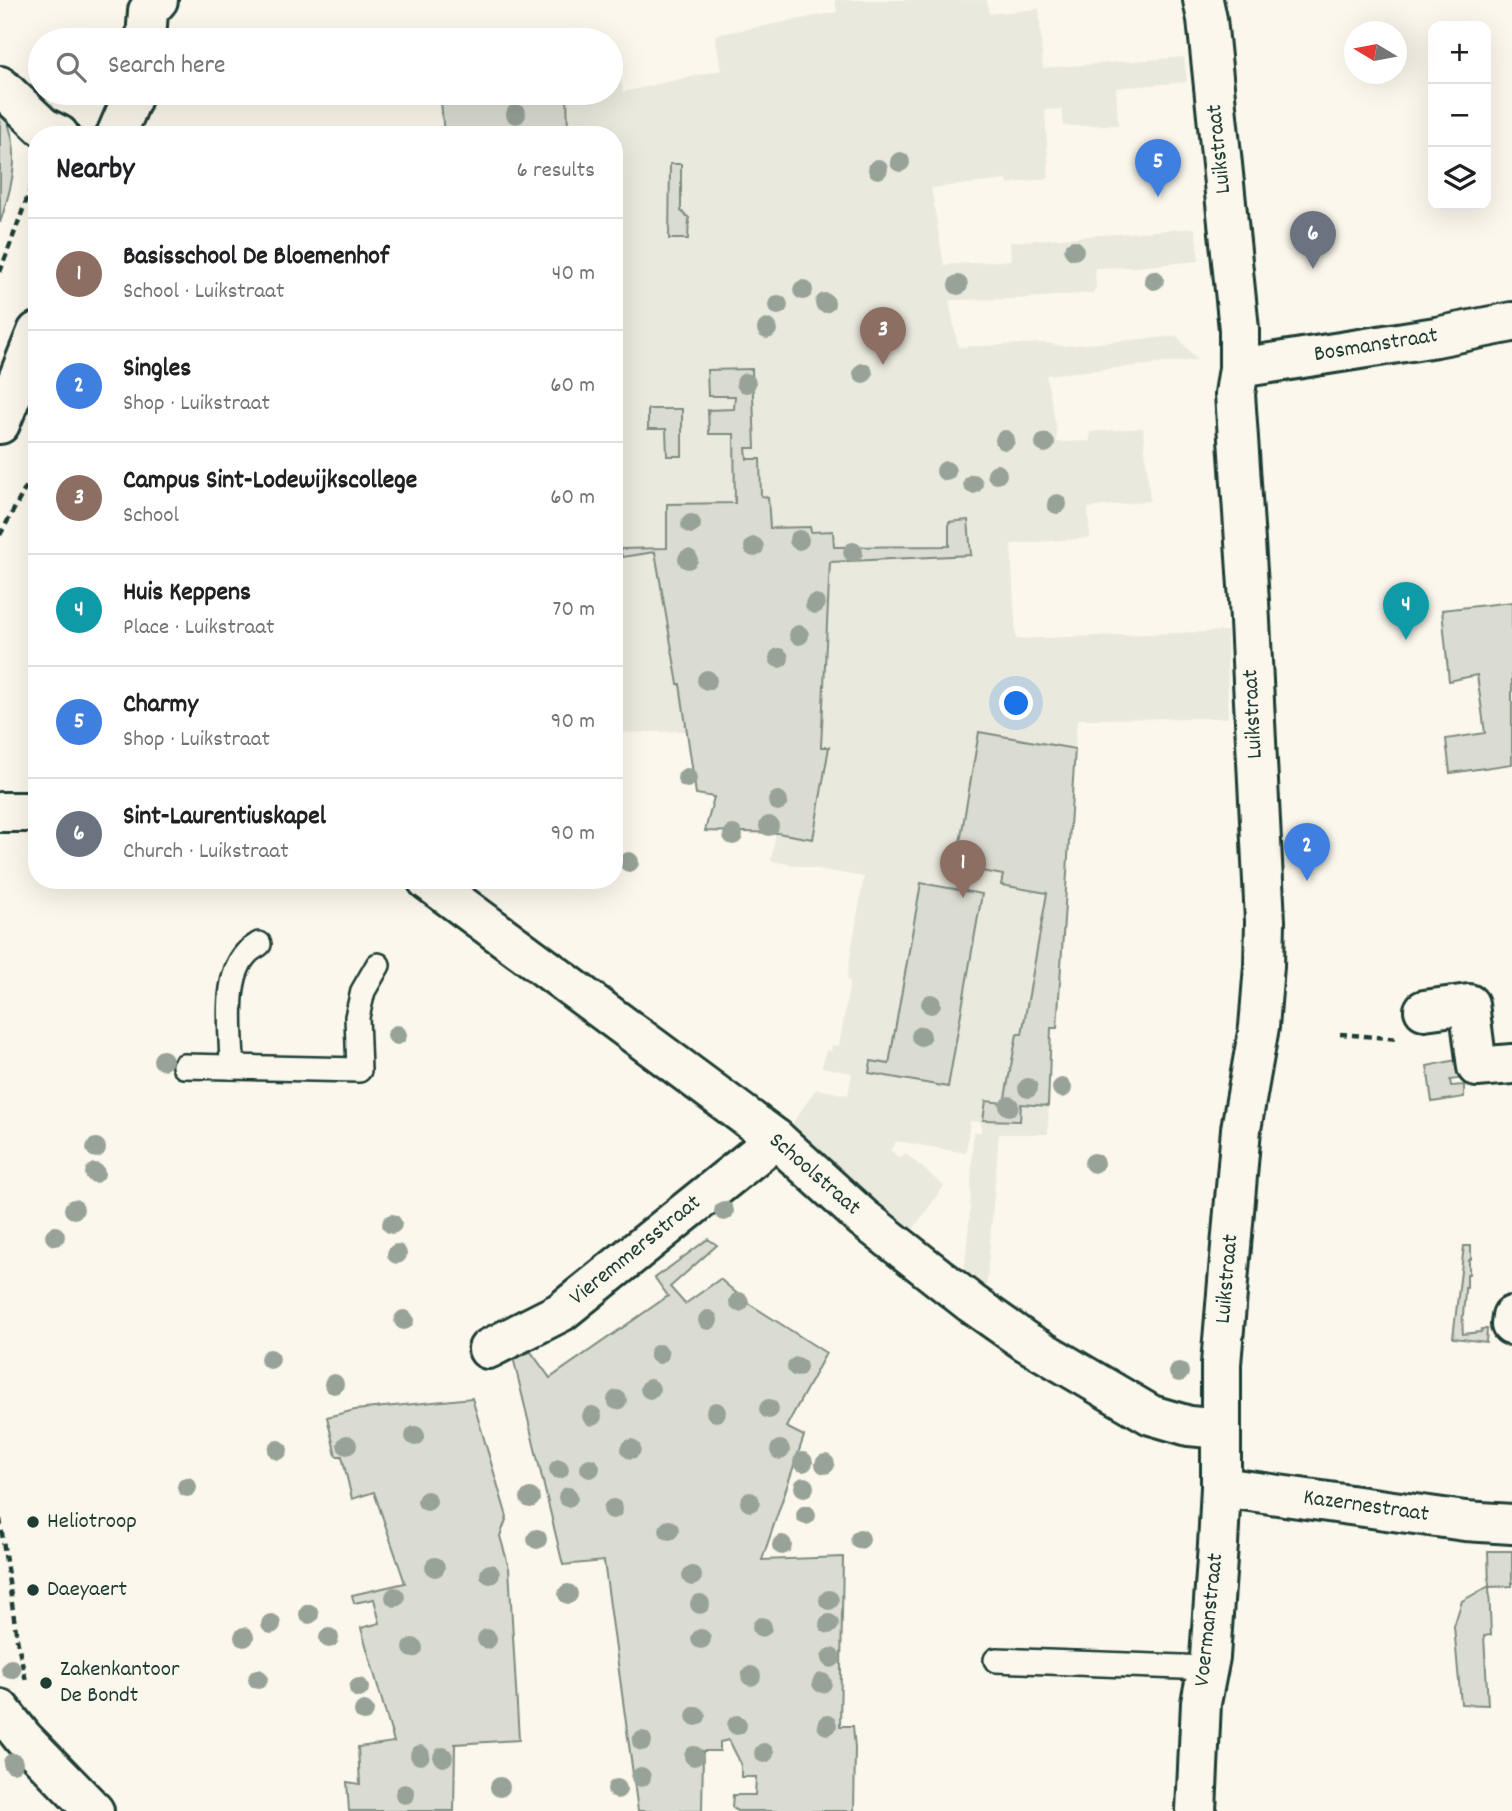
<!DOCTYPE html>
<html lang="en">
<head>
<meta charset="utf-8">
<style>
  body { margin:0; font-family:Dekko,sans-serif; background:#f2f2f2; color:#202124 }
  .controls { position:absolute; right:21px; top:21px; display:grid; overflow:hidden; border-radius:14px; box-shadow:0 7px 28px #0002 }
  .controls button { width:63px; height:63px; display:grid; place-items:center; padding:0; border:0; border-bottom:2px solid #e0e0e0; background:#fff; color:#202124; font:35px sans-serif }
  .compass { position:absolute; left:1344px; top:21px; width:63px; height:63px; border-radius:50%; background:#fff; box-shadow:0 7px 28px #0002; rotate:280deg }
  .you { position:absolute; left:1017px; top:704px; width:24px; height:24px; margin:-18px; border:5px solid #fff; border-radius:50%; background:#1a73e8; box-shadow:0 0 0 10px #1a73e833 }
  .badge { display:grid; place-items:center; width:46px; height:46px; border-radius:50%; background:#db2777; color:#fff; font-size:23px; font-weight:700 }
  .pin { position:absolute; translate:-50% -58px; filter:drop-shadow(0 2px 4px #0008) }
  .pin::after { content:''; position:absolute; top:37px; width:24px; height:21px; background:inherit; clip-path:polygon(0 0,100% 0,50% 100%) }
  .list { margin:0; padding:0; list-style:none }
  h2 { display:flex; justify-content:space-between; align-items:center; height:91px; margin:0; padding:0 28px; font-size:30px }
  h2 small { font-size:23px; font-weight:400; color:#757577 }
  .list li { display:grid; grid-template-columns:46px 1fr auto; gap:21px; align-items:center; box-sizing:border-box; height:112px; padding:0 28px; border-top:2px solid #e0e0e0 }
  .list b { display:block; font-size:26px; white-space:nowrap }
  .list p { margin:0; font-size:23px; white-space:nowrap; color:#757577 }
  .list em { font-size:23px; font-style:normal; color:#757577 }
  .icon { flex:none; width:38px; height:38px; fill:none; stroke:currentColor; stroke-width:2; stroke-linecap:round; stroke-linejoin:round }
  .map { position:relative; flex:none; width:1512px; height:1811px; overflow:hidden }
  .search { position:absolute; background:#fff; box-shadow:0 7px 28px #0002; left:28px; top:28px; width:595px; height:77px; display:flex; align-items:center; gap:18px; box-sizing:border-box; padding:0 24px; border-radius:38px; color:#757577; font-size:26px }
  .panel { position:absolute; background:#fff; box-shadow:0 7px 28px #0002; left:28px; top:126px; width:595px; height:763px; border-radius:28px }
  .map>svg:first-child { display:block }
  .built { fill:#eae9de }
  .green { fill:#dbdcd1; stroke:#7d8c82; stroke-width:2 }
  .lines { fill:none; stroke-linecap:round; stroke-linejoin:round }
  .lane-casing { stroke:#1f3d34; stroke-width:28 }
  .street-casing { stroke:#1f3d34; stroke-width:44 }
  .secondary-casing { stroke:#1f3d34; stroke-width:44 }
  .path { stroke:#1f3d34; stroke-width:4.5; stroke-dasharray:7 5; stroke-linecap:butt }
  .lane { stroke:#fbf7ec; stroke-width:23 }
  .street { stroke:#fbf7ec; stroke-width:38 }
  .secondary { stroke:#fbf7ec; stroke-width:38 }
  .tree { fill:#97a298 }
  .poi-dot { fill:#1f3d34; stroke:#fbf7ec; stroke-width:2.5 }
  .labels { text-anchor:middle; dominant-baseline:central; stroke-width:7; stroke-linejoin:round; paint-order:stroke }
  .street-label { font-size:23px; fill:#1f3d34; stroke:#fbf7ec }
  .poi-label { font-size:23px; fill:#1f3d34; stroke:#fbf7ec; text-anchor:start }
</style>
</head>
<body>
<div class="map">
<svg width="1512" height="1811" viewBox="0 0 1512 1811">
  <rect width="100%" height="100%" fill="#fbf7ec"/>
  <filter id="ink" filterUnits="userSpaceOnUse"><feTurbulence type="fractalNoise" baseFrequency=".0143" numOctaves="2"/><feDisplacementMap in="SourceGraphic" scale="14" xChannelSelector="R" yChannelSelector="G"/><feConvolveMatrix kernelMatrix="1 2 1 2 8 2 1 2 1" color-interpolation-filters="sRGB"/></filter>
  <g filter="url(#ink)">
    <path class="built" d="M835 0H987L989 14 1039 9 1043 68 1184 57 1187 82 1116 88 1118 125 1063 126V109L1045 110 1049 178 1008 184 1007 180 931 188 944 265 1011 260 1010 242 1195 228 1199 261 1135 267 1095 268 1096 287 1093 293 1015 299 949 300 958 347 1045 343 1063 346 1177 336 1197 360 1046 375 1056 425 1057 442 1090 441V432L1143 428 1150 501 1088 508 1090 538 1011 544 1016 639 1227 631 1228 718 1077 719 1057 1028H1051L1048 1134H999L986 1291 964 1275 970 1211 973 1132H981V1122L970 1121 966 1153 897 1141 890 1150 900 1158 905 1153 944 1186 911 1232 787 1131 816 1089 848 1095 852 1073 822 1067 826 1050 831 1051 832 1045 839 1046 850 981 847 980 848 970 864 877 771 861 776 833 705 831 714 797 696 794 686 731 614 733V135H444L441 101 494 93H611V81L621 79 623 92 721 70 715 35 837 12Z"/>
    <g class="green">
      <path d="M494 93H567L568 135H444L441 101Z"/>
      <path d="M0 105C23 148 14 179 0 223Z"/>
      <path d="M670 164H681V211L689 218 688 239H669Z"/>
      <path d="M752 369 755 448H746L747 459H760L761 496 768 497 770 528 810 527 811 532 833 531 834 547 949 546V522L968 520 971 555 830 562 821 747H829L813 839 777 833 705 831 714 797 696 794 680 684H678L655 552 622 557 620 549 667 548V504L735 503 734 434H709L708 410 734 409 735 396H708L707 370Z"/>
      <path d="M648 409H682V456H667L666 429H648Z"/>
      <path d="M1512 602V764L1450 773 1446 739 1485 733 1477 675 1449 681 1442 610Z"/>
      <path d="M979 732 1075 749 1057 1028H1051L1048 1106 1021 1104 1020 1121 983 1120 986 1101 1004 1103 1017 1034H1022L1047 893 1001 885 1003 875 956 866Z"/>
      <path d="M921 883 982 894 948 1087 869 1073 871 1061 889 1064Z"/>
      <path d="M1456 1060 1462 1061 1464 1078 1450 1080 1451 1086 1464 1085V1097L1432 1102 1427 1066Z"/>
      <path d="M708 1239 717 1245 670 1287 685 1304 720 1279 748 1303 826 1353 786 1427 804 1436 762 1560 843 1557 840 1726H853L855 1748 854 1811H737L732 1807 733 1795H755L756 1777H741V1764L729 1740 720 1742V1751H703L702 1811H638L604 1561 563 1565 513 1357 531 1352 550 1378 668 1296 655 1278Z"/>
      <path d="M1464 1246H1471V1259L1469 1260V1274H1467V1288H1465C1465 1305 1461 1317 1463 1334L1481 1332 1482 1329H1487L1486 1342 1453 1338Z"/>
      <path d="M472 1398 507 1517 500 1536 509 1568 519 1740 455 1744 454 1811H349L347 1782 360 1784 358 1747 394 1742 361 1628 380 1623 374 1599 354 1603 352 1595 405 1583 374 1492 352 1499 342 1456H336L327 1417 355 1410Z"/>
      <path d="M1488 1551H1512V1586L1489 1587 1491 1635 1484 1636 1488 1705 1461 1704 1454 1626 1462 1601 1489 1586Z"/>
    </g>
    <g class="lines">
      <g class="lane-casing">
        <g id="lane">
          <path d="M184 1066 359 1070 357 1017 363 991 378 965"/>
          <path d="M232 1067C232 1035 223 979 246 954 249 950 255 947 259 944"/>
          <path d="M996 1660 1208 1668"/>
        </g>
      </g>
      <g class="street-casing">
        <g id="street">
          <path d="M0 86 43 127 59 135"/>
          <path d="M1239 368 1436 337 1512 322"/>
          <path d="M0 812H37"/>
          <path d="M427 880 776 1139 863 1218 971 1303 1025 1341 1151 1415 1189 1426 1221 1429"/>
          <path d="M1424 1010 1469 1004 1477 1067 1512 1064"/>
          <path d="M1511 1325 1512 1316"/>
          <path d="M488 1349 561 1312 776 1139"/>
          <path d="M1221 1487 1465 1521 1512 1524"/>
        </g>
      </g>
      <g class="secondary-casing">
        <g id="secondary">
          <path d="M146 40 148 11 158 0"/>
          <path d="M116 135 134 93"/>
          <path d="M0 424 37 332"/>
          <path d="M0 1709 23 1738 94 1811"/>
          <path d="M1196 1811 1201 1703 1210 1657 1218 1545 1221 1487V1364L1241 1129 1259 1027 1264 966 1265 921 1249 601 1235 394 1239 368V329L1207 19 1203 0"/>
        </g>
      </g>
      <g class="path">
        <path d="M0 272 32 185 37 180"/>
        <path d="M0 535 37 467"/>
        <path d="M1340 1034 1399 1039"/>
        <path d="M0 1519 17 1639 26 1681"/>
      </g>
      <use href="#lane" class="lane"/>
      <use href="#street" class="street"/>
      <use href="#secondary" class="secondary"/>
    </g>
    <g class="tree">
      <circle cx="516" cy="114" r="10"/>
      <circle cx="900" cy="162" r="10"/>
      <circle cx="878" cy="169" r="10"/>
      <circle cx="1074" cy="250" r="10"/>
      <circle cx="1154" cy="280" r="10"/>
      <circle cx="958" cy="285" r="10"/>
      <circle cx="803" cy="290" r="10"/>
      <circle cx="825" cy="303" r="10"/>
      <circle cx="778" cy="305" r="10"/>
      <circle cx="767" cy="329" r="10"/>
      <circle cx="863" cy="373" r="10"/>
      <circle cx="746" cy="383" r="10"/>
      <circle cx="1005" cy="440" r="10"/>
      <circle cx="1045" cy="443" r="10"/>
      <circle cx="946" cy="471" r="10"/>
      <circle cx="997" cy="474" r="10"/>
      <circle cx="973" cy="484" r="10"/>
      <circle cx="1057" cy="504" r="10"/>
      <circle cx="691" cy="524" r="10"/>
      <circle cx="799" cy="540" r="10"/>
      <circle cx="754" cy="547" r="10"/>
      <circle cx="853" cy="552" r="10"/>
      <circle cx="688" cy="559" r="10"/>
      <circle cx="815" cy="604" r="10"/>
      <circle cx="799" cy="635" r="10"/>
      <circle cx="779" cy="658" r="10"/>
      <circle cx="707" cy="680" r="10"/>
      <circle cx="687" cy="778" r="10"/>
      <circle cx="778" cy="801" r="10"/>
      <circle cx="769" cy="826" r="10"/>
      <circle cx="733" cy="835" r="10"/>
      <circle cx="629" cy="862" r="10"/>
      <circle cx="931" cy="1004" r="10"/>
      <circle cx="397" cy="1035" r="10"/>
      <circle cx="921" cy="1036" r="10"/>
      <circle cx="163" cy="1060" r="10"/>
      <circle cx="1028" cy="1088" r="10"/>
      <circle cx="1062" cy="1088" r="10"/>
      <circle cx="1009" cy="1106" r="10"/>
      <circle cx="96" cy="1148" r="10"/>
      <circle cx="1094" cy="1163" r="10"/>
      <circle cx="95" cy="1173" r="10"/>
      <circle cx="74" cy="1209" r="10"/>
      <circle cx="724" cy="1211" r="10"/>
      <circle cx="392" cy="1224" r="10"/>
      <circle cx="55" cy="1236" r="10"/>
      <circle cx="397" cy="1254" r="10"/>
      <circle cx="739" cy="1302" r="10"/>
      <circle cx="404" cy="1320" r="10"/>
      <circle cx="708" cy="1320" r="10"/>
      <circle cx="659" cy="1354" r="10"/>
      <circle cx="270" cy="1359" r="10"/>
      <circle cx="797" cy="1367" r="10"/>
      <circle cx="1179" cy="1372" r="10"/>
      <circle cx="334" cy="1384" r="10"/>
      <circle cx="650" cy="1389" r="10"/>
      <circle cx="617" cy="1400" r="10"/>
      <circle cx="769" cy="1409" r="10"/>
      <circle cx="716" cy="1412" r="10"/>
      <circle cx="592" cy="1416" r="10"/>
      <circle cx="415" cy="1436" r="10"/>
      <circle cx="347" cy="1445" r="10"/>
      <circle cx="631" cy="1449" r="10"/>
      <circle cx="278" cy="1450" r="10"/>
      <circle cx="780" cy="1450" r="10"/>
      <circle cx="803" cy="1462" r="10"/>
      <circle cx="825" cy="1464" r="10"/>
      <circle cx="590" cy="1468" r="10"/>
      <circle cx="559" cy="1469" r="10"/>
      <circle cx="187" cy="1487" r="10"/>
      <circle cx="804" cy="1487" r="10"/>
      <circle cx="568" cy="1497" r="10"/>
      <circle cx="530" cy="1498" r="10"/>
      <circle cx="427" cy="1501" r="10"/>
      <circle cx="750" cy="1502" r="10"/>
      <circle cx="613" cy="1509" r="10"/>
      <circle cx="806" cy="1515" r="10"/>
      <circle cx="669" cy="1530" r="10"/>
      <circle cx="537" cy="1539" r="10"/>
      <circle cx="860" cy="1539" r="10"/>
      <circle cx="782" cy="1545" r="10"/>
      <circle cx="435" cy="1567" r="10"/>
      <circle cx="490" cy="1574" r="10"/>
      <circle cx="692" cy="1576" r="10"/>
      <circle cx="568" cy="1594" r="10"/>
      <circle cx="395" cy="1597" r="10"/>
      <circle cx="829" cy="1600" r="10"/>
      <circle cx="700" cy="1604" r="10"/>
      <circle cx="309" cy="1614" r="10"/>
      <circle cx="271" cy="1624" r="10"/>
      <circle cx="829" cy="1624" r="10"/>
      <circle cx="762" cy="1627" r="10"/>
      <circle cx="244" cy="1637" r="10"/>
      <circle cx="329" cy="1638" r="10"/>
      <circle cx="487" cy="1639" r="10"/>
      <circle cx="701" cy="1639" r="10"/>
      <circle cx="413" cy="1648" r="10"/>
      <circle cx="831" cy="1658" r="10"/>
      <circle cx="11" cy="1669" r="10"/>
      <circle cx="751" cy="1676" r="10"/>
      <circle cx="258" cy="1679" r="10"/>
      <circle cx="822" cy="1683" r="10"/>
      <circle cx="359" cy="1688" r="10"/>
      <circle cx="364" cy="1711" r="10"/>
      <circle cx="696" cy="1716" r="10"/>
      <circle cx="737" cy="1725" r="10"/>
      <circle cx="827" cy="1725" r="10"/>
      <circle cx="642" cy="1741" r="10"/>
      <circle cx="764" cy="1753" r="10"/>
      <circle cx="420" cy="1755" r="10"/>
      <circle cx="694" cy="1756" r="10"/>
      <circle cx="443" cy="1757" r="10"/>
      <circle cx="13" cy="1763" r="10"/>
      <circle cx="641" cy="1777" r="10"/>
      <circle cx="500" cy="1787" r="10"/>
      <circle cx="617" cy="1789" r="10"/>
      <circle cx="405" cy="1794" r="10"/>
    </g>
  </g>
  <g class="poi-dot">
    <circle cx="33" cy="1522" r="7"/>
    <circle cx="33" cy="1590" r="7"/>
    <circle cx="46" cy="1683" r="7"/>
  </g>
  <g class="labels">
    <g class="street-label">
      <text transform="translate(1220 149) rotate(-96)">Luikstraat</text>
      <text transform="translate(1376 346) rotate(-9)">Bosmanstraat</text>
      <text transform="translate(1254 714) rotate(-93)">Luikstraat</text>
      <text transform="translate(814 1175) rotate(41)">Schoolstraat</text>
      <text transform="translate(636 1251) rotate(-39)">Vieremmersstraat</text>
      <text transform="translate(1228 1279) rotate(-85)">Luikstraat</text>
      <text transform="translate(1366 1507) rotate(8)">Kazernestraat</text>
      <text transform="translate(1210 1620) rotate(-84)">Voermanstraat</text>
    </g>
    <g class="poi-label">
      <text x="47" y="1522">Heliotroop</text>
      <text x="47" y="1590">Daeyaert</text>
      <text x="60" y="1670">Zakenkantoor<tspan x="60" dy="26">De Bondt</tspan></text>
    </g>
  </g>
</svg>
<div class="controls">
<button>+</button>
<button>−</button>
<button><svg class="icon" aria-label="layers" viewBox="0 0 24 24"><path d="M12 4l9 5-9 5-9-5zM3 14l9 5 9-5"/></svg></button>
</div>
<svg class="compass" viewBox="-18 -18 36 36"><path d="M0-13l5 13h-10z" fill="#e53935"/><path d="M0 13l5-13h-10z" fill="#757577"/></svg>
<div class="you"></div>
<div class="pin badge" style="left:963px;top:898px;background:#8d6e63">1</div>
<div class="pin badge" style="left:1307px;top:881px;background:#3f7fe0">2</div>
<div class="pin badge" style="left:883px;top:365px;background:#8d6e63">3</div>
<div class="pin badge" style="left:1406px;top:640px;background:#0f9aa8">4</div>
<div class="pin badge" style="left:1158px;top:197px;background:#3f7fe0">5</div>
<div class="pin badge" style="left:1313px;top:269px;background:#6b7280">6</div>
<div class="search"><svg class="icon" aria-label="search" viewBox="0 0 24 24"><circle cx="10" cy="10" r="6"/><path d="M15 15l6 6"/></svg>Search here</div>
<section class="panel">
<h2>Nearby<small>6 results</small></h2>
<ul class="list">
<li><span class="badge" style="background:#8d6e63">1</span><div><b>Basisschool De Bloemenhof</b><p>School · Luikstraat</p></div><em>40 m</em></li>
<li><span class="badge" style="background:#3f7fe0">2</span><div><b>Singles</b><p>Shop · Luikstraat</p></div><em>60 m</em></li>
<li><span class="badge" style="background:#8d6e63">3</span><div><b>Campus Sint-Lodewijkscollege</b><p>School</p></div><em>60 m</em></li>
<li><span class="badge" style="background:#0f9aa8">4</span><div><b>Huis Keppens</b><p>Place · Luikstraat</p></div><em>70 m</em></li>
<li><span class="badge" style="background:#3f7fe0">5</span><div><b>Charmy</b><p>Shop · Luikstraat</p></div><em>90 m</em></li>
<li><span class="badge" style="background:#6b7280">6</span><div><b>Sint-Laurentiuskapel</b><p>Church · Luikstraat</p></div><em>90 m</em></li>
</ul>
</section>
</div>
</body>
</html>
